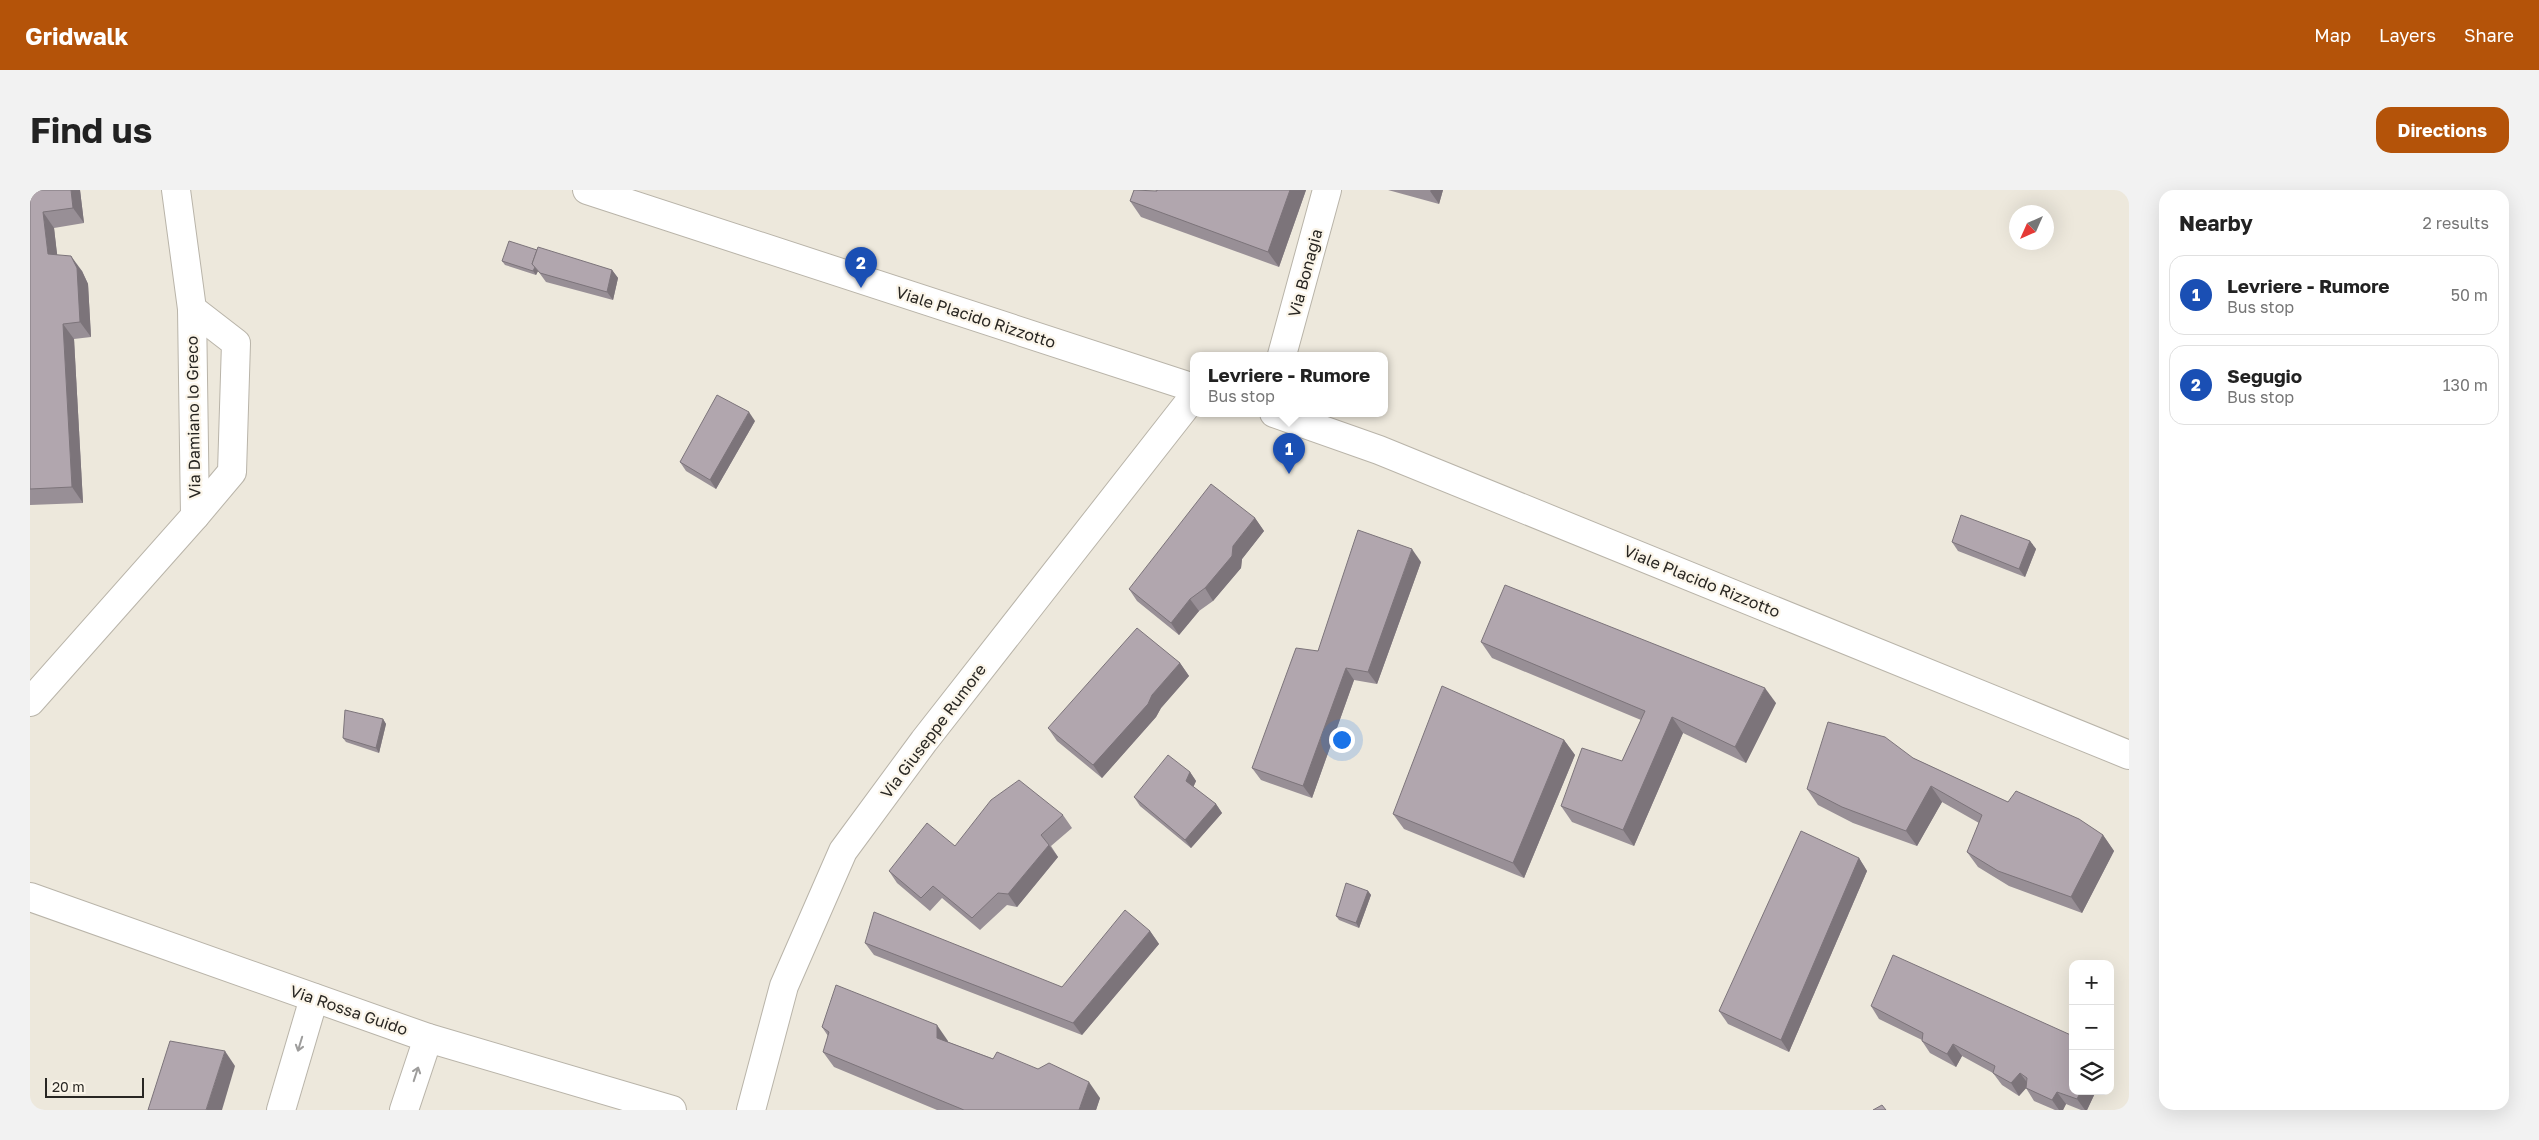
<!DOCTYPE html>
<html lang="en">
<head>
<meta charset="utf-8">
<style>
  body { margin:0; font-family:"Golos Text",sans-serif; background:#f2f2f2; color:#222 }
  .controls { position:absolute; right:15px; bottom:15px; display:grid; overflow:hidden; border-radius:10px; box-shadow:0 5px 20px #0002 }
  .controls button { width:45px; height:45px; display:grid; place-items:center; padding:0; border:0; border-bottom:1px solid #e0e0e0; background:#fff; color:#222; font:25px sans-serif }
  .compass { position:absolute; left:1979px; top:15px; width:45px; height:45px; border-radius:50%; background:#fff; box-shadow:0 5px 20px #0002; rotate:225deg }
  .scale { position:absolute; left:15px; bottom:12px; width:99px; box-sizing:border-box; padding-left:5px; border:2px solid #282622; border-top:0; font-size:14px; line-height:18px; white-space:nowrap; color:#282622; -webkit-text-stroke:4px #fbf5e9; paint-order:stroke }
  .you { position:absolute; left:1311px; top:549px; width:18px; height:18px; margin:-12px; border:4px solid #fff; border-radius:50%; background:#1a73e8; box-shadow:0 0 0 8px #1a73e833 }
  .badge { display:grid; place-items:center; width:32px; height:32px; border-radius:50%; background:#b45309; color:#fff; font-size:16px; font-weight:700 }
  .pin { position:absolute; translate:-50% -41px; filter:drop-shadow(0 1px 2px #0008) }
  .pin::after { content:''; position:absolute; top:26px; width:18px; height:15px; background:inherit; clip-path:polygon(0 0,100% 0,50% 100%) }
  .popup { position:absolute; left:1160px; top:162px; width:198px; height:65px; box-sizing:border-box; display:grid; place-content:center; border-radius:10px; background:#fff; filter:drop-shadow(0 1px 4px #0005); font-size:16px; white-space:nowrap; color:#767676 }
  .popup b { font-size:19px; color:#222 }
  .popup::after { content:''; position:absolute; left:50%; top:100%; margin-left:-10px; border:10px solid transparent; border-top-color:#fff }
  .list { margin:0; padding:0; list-style:none }
  h2 { display:flex; justify-content:space-between; align-items:center; height:65px; margin:0; padding:0 20px; font-size:21px }
  h2 small { font-size:16px; font-weight:400; color:#767676 }
  .list li { display:grid; grid-template-columns:32px 1fr auto; gap:15px; align-items:center; box-sizing:border-box; height:80px; margin:0 10px 10px; padding:0 10px; border:1px solid #e0e0e0; border-radius:15px }
  .list b { display:block; font-size:19px; white-space:nowrap }
  .list p { margin:0; font-size:16px; white-space:nowrap; color:#767676 }
  .list em { font-size:16px; font-style:normal; color:#767676 }
  .icon { flex:none; width:28px; height:28px; fill:none; stroke:currentColor; stroke-width:2; stroke-linecap:round; stroke-linejoin:round }
  .map { position:relative; flex:none; width:2099px; height:920px; overflow:hidden; border-radius:15px }
  header { display:flex; align-items:center; gap:30px; box-sizing:border-box; height:70px; padding:0 25px; background:#b45309; color:#fff }
  header strong { font-size:24px }
  nav { display:flex; gap:28px; margin-inline-start:auto; font-size:18px }
  .intro { display:flex; align-items:center; justify-content:space-between; box-sizing:border-box; height:120px; padding:0 30px }
  h1 { margin:0; font-size:35px }
  .button { padding:12px 22px; border-radius:15px; background:#b45309; color:#fff; font-size:18px; font-weight:700 }
  main { display:flex; gap:30px; padding:0 30px }
  aside { flex:1; background:#fff; border-radius:15px; box-shadow:0 5px 20px #0002 }
  .map>svg:first-child { display:block }
  .lines { fill:none; stroke-linecap:round; stroke-linejoin:round }
  .street-casing { stroke:#b9b4a9; stroke-width:30 }
  .secondary-casing { stroke:#b9b4a9; stroke-width:30 }
  .street { stroke:#fff; stroke-width:28 }
  .secondary { stroke:#fff; stroke-width:28 }
  .wall { fill:#988f96 }
  .shaded-wall { fill:#7c747a }
  .building { fill:#b1a6ae; stroke:#7c747a }
  .oneway { stroke:#9e9d9c }
  .labels { text-anchor:middle; dominant-baseline:central; stroke-width:4.5; stroke-linejoin:round; paint-order:stroke }
  .street-label { font-size:16px; fill:#282622; stroke:#fbf5e9 }
</style>
</head>
<body>
<header>
<strong>Gridwalk</strong>
<nav><a>Map</a><a>Layers</a><a>Share</a></nav>
</header>
<div class="intro"><h1>Find us</h1><a class="button">Directions</a></div>
<main>
<div class="map">
<svg width="2099" height="920" viewBox="0 0 2099 920">
  <rect width="100%" height="100%" fill="#ede8dc"/>
  <g class="lines">
    <g class="street-casing">
      <g id="street">
        <path d="M162 119 206 153 202 282 165 326"/>
        <path d="M1252 165 1297 0"/>
        <path d="M0 512 165 326 162 119 146 0"/>
        <path d="M0 707 398 848 642 920"/>
        <path d="M251 920 284 808"/>
        <path d="M374 920 398 848"/>
        <path d="M721 920 754 796 813 661 894 551 1164 206"/>
      </g>
    </g>
    <g class="secondary-casing">
      <g id="secondary">
        <path d="M557 0 1164 198"/>
        <path d="M1244 223 1349 260 2099 565"/>
      </g>
    </g>
    <use href="#street" class="street"/>
    <use href="#secondary" class="secondary"/>
  </g>
  <g class="wall">
    <path d="M0 0H50L54 33 24 38 27 65 52 81 58 94 61 147 44 149 53 313 0 315Z"/>
    <path d="M1127 0H1276L1249 77 1111 27 1100 11Z"/>
    <path d="M1358 0H1413L1409 14Z"/>
    <path d="M507 60 582 80 588 88 583 110 516 92 508 81 506 85 475 75 472 71Z"/>
    <path d="M725 231 686 299 656 281 650 272Z"/>
    <path d="M1225 328 1234 341 1212 369 1211 378 1183 411 1169 421 1149 445 1107 411 1099 399Z"/>
    <path d="M2000 351 2006 359 1995 387 1928 361 1922 352Z"/>
    <path d="M1391 372 1347 494 1324 490 1282 608 1231 590 1222 578 1288 461Z"/>
    <path d="M1451 452 1746 513 1716 573 1653 543 1604 656 1542 632 1531 616 1592 571 1611 530 1462 468Z"/>
    <path d="M1150 473 1159 486 1131 518 1126 527 1072 588 1027 551 1018 538Z"/>
    <path d="M353 529 356 534 349 563 316 552 313 548Z"/>
    <path d="M1534 550 1545 565 1494 688 1374 639 1363 624Z"/>
    <path d="M1883 568 1978 612 2073 645 2084 661 2052 723 1979 696 1948 677 1937 662 1949 633 1912 612 1887 656 1823 633 1788 615 1777 599Z"/>
    <path d="M1160 582 1166 591 1163 597 1186 614 1192 623 1161 658 1110 616 1104 607Z"/>
    <path d="M1033 625 1042 638 1021 656 1028 667 987 717 977 715 950 740 912 708 900 721 867 693 859 681 925 656Z"/>
    <path d="M1829 668 1837 681 1759 862 1698 834 1689 821Z"/>
    <path d="M1338 701 1341 705 1329 738 1309 730 1306 726Z"/>
    <path d="M1120 741 1129 754 1052 845 844 765 835 753 1032 797Z"/>
    <path d="M1841 816 2066 901 2057 920H2051L2036 914 2033 920H2025L2004 911 1996 898 1989 906 1972 895 1963 883 1932 866 1926 877 1900 863 1892 851V850L1849 829Z"/>
    <path d="M792 837 918 851V852L1070 908 1066 920H907L804 877 793 862 798 846Z"/>
  </g>
  <g class="shaded-wall">
    <path d="M41 0H50L54 33 43 18Z"/>
    <path d="M1260 0H1276L1249 77 1238 62Z"/>
    <path d="M1401 0H1413L1409 14 1400 1Z"/>
    <path d="M13 22 24 38 29 80 18 64Z"/>
    <path d="M41 66 52 81 58 94 61 147 50 132Z"/>
    <path d="M505 77 508 81 506 85 503 81Z"/>
    <path d="M582 80 588 88 583 110 577 102Z"/>
    <path d="M33 134 44 149 53 313 42 297Z"/>
    <path d="M719 222 725 231 686 299 680 290Z"/>
    <path d="M1225 328 1234 341 1212 369 1211 378 1183 411 1175 398 1203 356Z"/>
    <path d="M2000 351 2006 359 1995 387 1989 379Z"/>
    <path d="M1382 359 1391 372 1347 494 1338 482Z"/>
    <path d="M1160 409 1169 421 1149 445 1141 433Z"/>
    <path d="M1150 473 1159 486 1131 518 1126 527 1072 588 1063 575 1122 505Z"/>
    <path d="M1316 478 1324 490 1282 608 1273 596Z"/>
    <path d="M1735 498 1746 513 1716 573 1705 557Z"/>
    <path d="M1642 527 1653 543 1604 656 1593 640Z"/>
    <path d="M353 529 356 534 349 563 346 558Z"/>
    <path d="M1534 550 1545 565 1494 688 1483 673Z"/>
    <path d="M1160 582 1166 591 1162 600 1156 591Z"/>
    <path d="M1901 596 1912 612 1887 656 1876 641Z"/>
    <path d="M1186 614 1192 623 1161 658 1155 650Z"/>
    <path d="M2073 645 2084 661 2052 723 2041 707Z"/>
    <path d="M1019 655 1028 667 987 717 978 704Z"/>
    <path d="M1829 668 1837 681 1759 862 1751 850Z"/>
    <path d="M1338 701 1341 705 1329 738 1326 733Z"/>
    <path d="M1120 741 1129 754 1052 845 1043 833Z"/>
    <path d="M907 835 918 851V864L907 848Z"/>
    <path d="M1923 854 1932 866 1926 877 1917 864Z"/>
    <path d="M195 861 205 876 192 920H176Z"/>
    <path d="M1990 883 1999 895 1989 906 1981 893Z"/>
    <path d="M1059 892 1070 908 1066 920H1049Z"/>
    <path d="M2051 901H2066L2057 920H2055L2047 909Z"/>
    <path d="M2027 902 2036 914 2033 920H2029L2022 910Z"/>
  </g>
  <g class="building">
    <path d="M0 0H41L43 18 13 22 18 64 41 66 47 78 50 132 33 134 42 297 0 299Z"/>
    <path d="M1104 0 1127 1V0H1260L1238 62 1100 11Z"/>
    <path d="M479 51 507 60 502 74 505 77 503 81 472 71Z"/>
    <path d="M508 57 582 80 577 102 510 83 502 74Z"/>
    <path d="M687 205 719 222 680 290 650 272Z"/>
    <path d="M1181 294 1225 328 1203 356 1202 366 1175 398 1160 409 1141 433 1099 399Z"/>
    <path d="M1931 325 2000 351 1989 379 1922 352Z"/>
    <path d="M1328 340 1382 359 1338 482 1316 478 1273 596 1222 578 1266 458 1288 461Z"/>
    <path d="M1475 395 1735 498 1705 557 1642 527 1593 640 1531 616 1552 558 1592 571 1615 521 1451 452Z"/>
    <path d="M1107 438 1150 473 1122 505 1118 514 1063 575 1018 538Z"/>
    <path d="M1412 496 1534 550 1483 673 1363 624Z"/>
    <path d="M315 520 353 529 346 558 313 548Z"/>
    <path d="M1798 532 1855 547 1883 568 1978 612 1986 601 2049 629 2073 645 2041 707 1968 681 1937 662 1952 625 1901 596 1876 641 1812 617 1777 599Z"/>
    <path d="M1138 565 1160 582 1156 591 1186 614 1155 650 1104 607Z"/>
    <path d="M989 590 1033 625 1011 645 1019 655 978 704 968 703 942 728 903 696 891 708 859 681 897 633 925 656 961 610Z"/>
    <path d="M1771 641 1829 668 1751 850 1689 821Z"/>
    <path d="M1316 693 1338 701 1326 733 1306 726Z"/>
    <path d="M1095 720 1120 741 1043 833 835 753 844 722 1032 797Z"/>
    <path d="M1863 765 2043 846V901H2051L2047 909 2027 902 2022 910 1996 898 1997 888 1990 883 1981 893 1963 883 1965 876 1923 854 1917 864 1892 851 1893 843 1841 816Z"/>
    <path d="M806 795 907 835V848L963 869 967 862 1008 879 1019 873 1059 892 1049 920H934L793 862 799 842 792 837Z"/>
    <path d="M140 851 195 861 176 920H118Z"/>
    <path d="M1852 915 1856 920H1843Z"/>
  </g>
  <defs><path id="oneway-shaft" d="M-6 0H5M1.5-3L5.5 0L1.5 3" fill="none" stroke-width="1.6" stroke-linecap="round" stroke-linejoin="round" transform="scale(1.25)"/></defs>
  <g class="oneway">
    <use href="#oneway-shaft" transform="translate(270 854) rotate(107)"/>
    <use href="#oneway-shaft" transform="translate(386 884) rotate(-72)"/>
  </g>
  <g class="labels">
    <g class="street-label">
      <text transform="translate(1275 83) rotate(-75)">Via Bonagia</text>
      <text transform="translate(946 127) rotate(18)">Viale Placido Rizzotto</text>
      <text transform="translate(163 227) rotate(-91)">Via Damiano lo Greco</text>
      <text transform="translate(1672 391) rotate(22)">Viale Placido Rizzotto</text>
      <text transform="translate(903 541) rotate(-53)">Via Giuseppe Rumore</text>
      <text transform="translate(319 820) rotate(19)">Via Rossa Guido</text>
    </g>
  </g>
</svg>
<div class="controls">
<button>+</button>
<button>−</button>
<button><svg class="icon" aria-label="layers" viewBox="0 0 24 24"><path d="M12 4l9 5-9 5-9-5zM3 14l9 5 9-5"/></svg></button>
</div>
<svg class="compass" viewBox="-18 -18 36 36"><path d="M0-13l5 13h-10z" fill="#e53935"/><path d="M0 13l5-13h-10z" fill="#767676"/></svg>
<div class="scale">20 m</div>
<div class="you"></div>
<div class="pin badge" style="left:1259px;top:284px;background:#1a4fb4">1</div>
<div class="popup"><b>Levriere - Rumore</b>Bus stop</div>
<div class="pin badge" style="left:831px;top:98px;background:#1a4fb4">2</div>
</div>
<aside>
<h2>Nearby<small>2 results</small></h2>
<ul class="list">
<li><span class="badge" style="background:#1a4fb4">1</span><div><b>Levriere - Rumore</b><p>Bus stop</p></div><em>50 m</em></li>
<li><span class="badge" style="background:#1a4fb4">2</span><div><b>Segugio</b><p>Bus stop</p></div><em>130 m</em></li>
</ul>
</aside>
</main>
</body>
</html>
